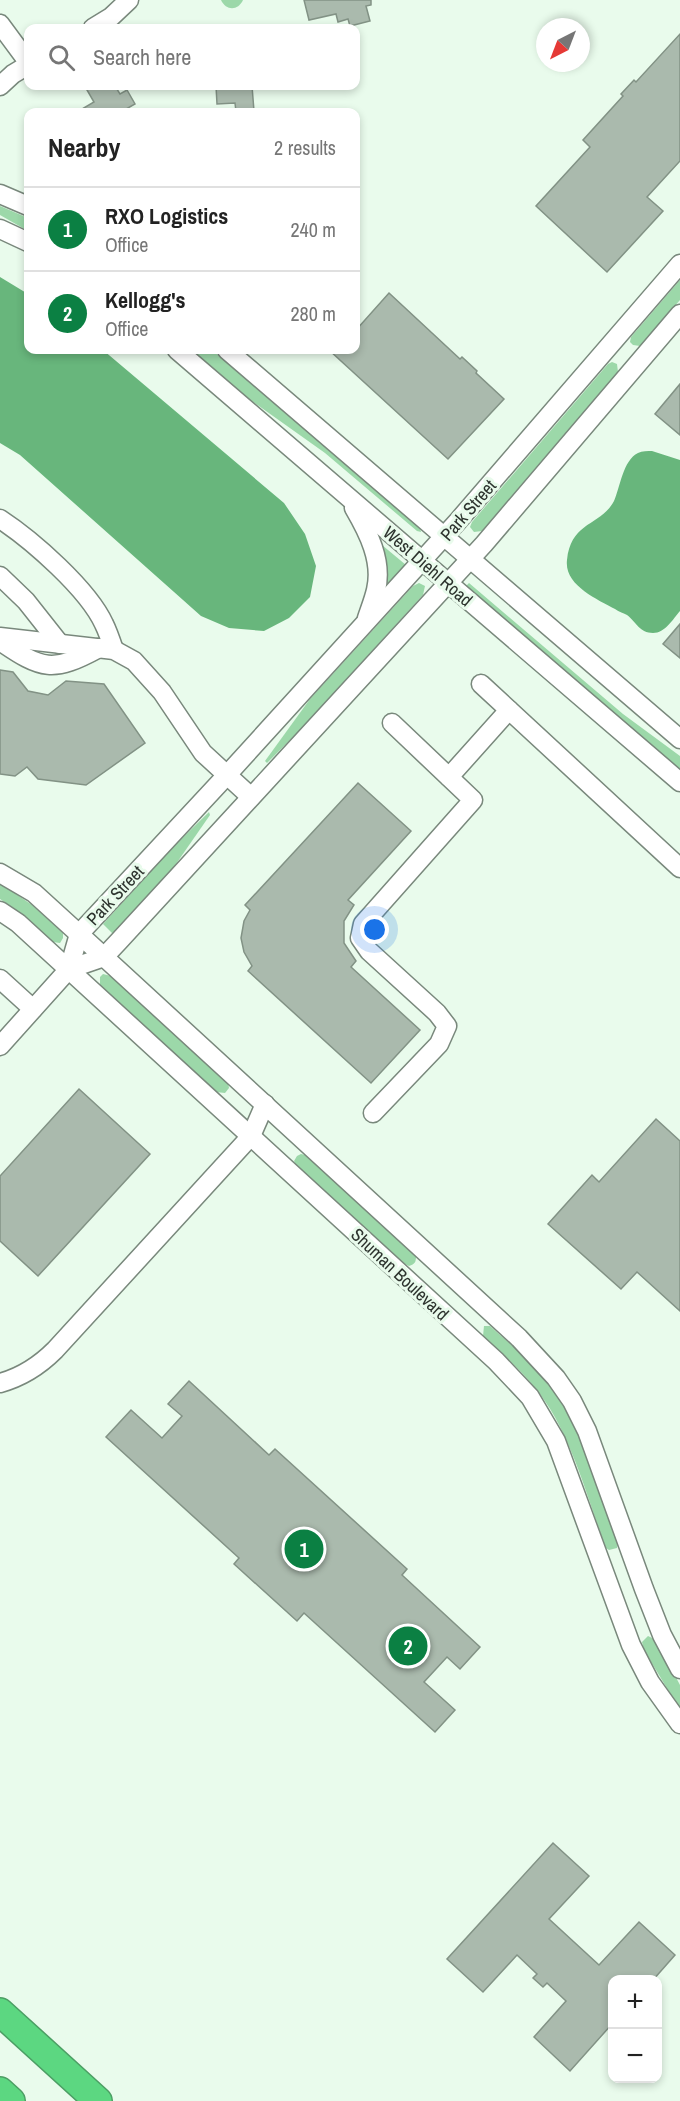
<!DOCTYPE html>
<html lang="en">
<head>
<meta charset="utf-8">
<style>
  body { margin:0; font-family:"Archivo Narrow",sans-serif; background:#f2f2f2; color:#222 }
  .controls { position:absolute; right:18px; bottom:18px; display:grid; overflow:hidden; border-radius:12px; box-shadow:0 3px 9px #0003 }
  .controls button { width:54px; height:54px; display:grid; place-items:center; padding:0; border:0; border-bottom:2px solid #e0e0e0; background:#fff; color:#222; font:30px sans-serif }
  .compass { position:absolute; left:536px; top:18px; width:54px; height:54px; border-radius:50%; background:#fff; box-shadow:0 3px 9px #0003; rotate:222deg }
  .you { position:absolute; left:375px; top:930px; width:21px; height:21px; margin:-15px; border:4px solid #fff; border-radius:50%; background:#1a73e8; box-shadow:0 0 0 9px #1a73e833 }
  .badge { display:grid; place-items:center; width:39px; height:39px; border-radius:50%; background:#0b8043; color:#fff; font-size:20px; font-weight:700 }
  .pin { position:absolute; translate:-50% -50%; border:3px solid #fff; box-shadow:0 2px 6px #0006 }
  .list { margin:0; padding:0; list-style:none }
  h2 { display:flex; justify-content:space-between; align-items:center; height:78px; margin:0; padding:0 24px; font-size:26px }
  h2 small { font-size:20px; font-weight:400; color:#767676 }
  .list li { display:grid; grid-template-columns:39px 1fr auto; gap:18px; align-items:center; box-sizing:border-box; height:84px; padding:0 24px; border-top:2px solid #e0e0e0 }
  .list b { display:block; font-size:22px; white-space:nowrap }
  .list p { margin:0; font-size:20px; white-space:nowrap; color:#767676 }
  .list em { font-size:20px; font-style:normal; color:#767676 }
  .icon { flex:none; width:33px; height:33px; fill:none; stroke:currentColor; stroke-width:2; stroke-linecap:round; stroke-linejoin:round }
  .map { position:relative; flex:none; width:680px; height:2101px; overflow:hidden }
  .search { position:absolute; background:#fff; box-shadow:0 3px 9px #0003; left:24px; top:24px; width:336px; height:66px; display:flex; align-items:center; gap:15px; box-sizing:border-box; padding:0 21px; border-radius:12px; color:#767676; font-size:22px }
  .panel { position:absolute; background:#fff; box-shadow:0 3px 9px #0003; left:24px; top:108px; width:336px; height:246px; border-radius:12px }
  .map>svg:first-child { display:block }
  .green { fill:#9cd8a9 }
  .water { fill:#68b67c }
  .building { fill:#aabaad; stroke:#829285; stroke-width:1.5 }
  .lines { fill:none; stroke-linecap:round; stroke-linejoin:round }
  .minor-casing { stroke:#79887c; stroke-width:21 }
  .highway-casing { stroke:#4c9e64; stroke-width:30 }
  .minor { stroke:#fff; stroke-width:18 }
  .highway { stroke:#5cd781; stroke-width:27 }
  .labels { text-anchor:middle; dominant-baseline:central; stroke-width:6; stroke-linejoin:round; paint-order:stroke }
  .street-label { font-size:18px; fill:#2d332e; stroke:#e9fbec }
</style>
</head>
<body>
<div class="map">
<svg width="680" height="2101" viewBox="0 0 680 2101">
  <rect width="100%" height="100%" fill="#e9fbec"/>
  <g class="green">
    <path d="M221 0H243C238 11 226 11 221 0Z"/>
    <path d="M0 206 28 218V231L0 215Z"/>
    <path d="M680 280V300L640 346 633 345 630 342 631 337Z"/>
    <path d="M190 350H212L420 528 421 532 417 531 325 453 242 394Z"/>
    <path d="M612 362 617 364 618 372 482 531 474 532 470 527 472 522 608 364Z"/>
    <path d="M382 545 406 565 386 586Z"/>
    <path d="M419 583 425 586 423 595 299 731 267 763 265 761 310 699 413 586Z"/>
    <path d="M469 583 623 714 680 756V771L466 586Z"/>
    <path d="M209 812 210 815 169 874 113 934 103 924 169 851Z"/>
    <path d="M0 883 32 905 63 933V938L60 943 53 942 15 909 0 899Z"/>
    <path d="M103 974 111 976 228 1083 229 1088 225 1093 216 1092 100 986V977Z"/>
    <path d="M301 1154 305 1155 416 1256C416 1262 415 1264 409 1266L405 1264 296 1165 294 1161 297 1156Z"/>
    <path d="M484 1326H490C507 1342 528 1357 543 1376 582 1423 597 1486 618 1542L617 1548 609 1550 606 1548C587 1498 570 1429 535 1388 520 1369 500 1353 483 1336Z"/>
    <path d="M648 1636 656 1640 680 1685V1710L644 1650 642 1642Z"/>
  </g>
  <g class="water">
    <path d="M0 277 28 294V350H103L284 503 305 534 316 566 310 597 289 618 264 631 229 628 201 616 20 455 0 443Z"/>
    <path d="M652 451 680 460V611C673 619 665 633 653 633 640 633 636 622 627 615 624 613 619 612 615 609 597 599 564 585 567 560 571 521 601 526 614 501 620 488 623 460 638 453 642 451 648 451 652 451Z"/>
  </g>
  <g class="building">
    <path d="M304 0H371V5L366 6 370 21 350 26 348 19 338 22 336 14 309 20Z"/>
    <path d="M680 34V161L647 197 663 211 607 272 536 206 590 147 583 140 623 96 621 94 634 80 636 82Z"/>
    <path d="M94 86H115L120 94 127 90 135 104 121 112H77L94 102 87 90Z"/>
    <path d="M216 86H252L254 111 236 112 235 103 217 104Z"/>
    <path d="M389 293 460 359 462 357 477 371 476 373 504 399 448 459 329 350H356V330Z"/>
    <path d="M680 384V435L655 414Z"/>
    <path d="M680 624V658L663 644Z"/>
    <path d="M0 670 13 672 28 691 48 695 66 681 104 684 145 743 86 785 38 779 27 767 15 776 0 774Z"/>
    <path d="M358 783 411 831 348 900 354 905 344 921V943L356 961 351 967 420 1030 371 1083 248 971 252 966 244 952 241 938 244 921 250 910 245 905Z"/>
    <path d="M79 1089 150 1154 38 1276 0 1241V1176Z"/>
    <path d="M656 1119 680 1141V1311L637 1272 621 1289 548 1224 592 1175 599 1182Z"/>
    <path d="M189 1381 269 1455 275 1449 407 1569 402 1575 480 1647 460 1669 447 1657 424 1682 455 1710 435 1732 304 1613 297 1621 234 1564 239 1558 106 1437 131 1410 162 1438 182 1416 168 1404Z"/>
    <path d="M553 1843 589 1876 549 1919 599 1965 639 1922 675 1955 653 1980H612V2024L570 2071 534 2037 566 2001 547 1983 543 1987 533 1978 537 1974 517 1955 483 1992 447 1959Z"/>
  </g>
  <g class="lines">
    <g class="minor-casing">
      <g id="minor">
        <path d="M0 24 28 62"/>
        <path d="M93 28 111 17 129 0"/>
        <path d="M0 86 13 74 28 65"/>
        <path d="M0 194 28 206"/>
        <path d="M0 229 28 242"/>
        <path d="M177 350 680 782"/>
        <path d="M227 350 680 739"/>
        <path d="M354 508C368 532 383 561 376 590 374 599 370 609 367 618"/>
        <path d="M0 519C32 540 88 589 104 624 108 632 111 641 114 650"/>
        <path d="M0 576 26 601 60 644"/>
        <path d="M0 637 114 650 134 661 162 692 203 753 251 797"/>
        <path d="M0 641C42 670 53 673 99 648"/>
        <path d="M481 684 680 868"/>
        <path d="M449 777 509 710"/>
        <path d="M0 873 34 893 79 934 519 1338 556 1378 572 1401 587 1431 644 1589 662 1635 680 1669"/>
        <path d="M0 911 18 923 496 1361 530 1397 556 1441 631 1645 650 1682 680 1724"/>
        <path d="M69 969 104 957 119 941 484 544 680 314"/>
        <path d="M0 979 33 1009"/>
        <path d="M0 1046 69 969 79 934 226 776 458 521 680 264"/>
        <path d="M373 1113 439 1044 447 1026 437 1013 369 951 360 938 363 924 473 800 392 723"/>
        <path d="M0 1383C22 1377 39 1366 55 1350L251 1136 265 1104"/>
      </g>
    </g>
    <g class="highway-casing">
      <g id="highway">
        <path d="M0 2012 98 2101"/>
        <path d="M0 2091 11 2101"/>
      </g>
    </g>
    <use href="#minor" class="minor"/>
    <use href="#highway" class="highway"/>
  </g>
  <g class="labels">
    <g class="street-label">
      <text transform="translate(468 510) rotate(-49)">Park Street</text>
      <text transform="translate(428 566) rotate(41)">West Diehl Road</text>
      <text transform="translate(115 895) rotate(-47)">Park Street</text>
      <text transform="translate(400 1274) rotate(43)">Shuman Boulevard</text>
    </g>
  </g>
</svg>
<div class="controls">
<button>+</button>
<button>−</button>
</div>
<svg class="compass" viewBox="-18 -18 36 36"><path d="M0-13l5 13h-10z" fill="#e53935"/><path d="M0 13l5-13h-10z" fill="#767676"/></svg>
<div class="you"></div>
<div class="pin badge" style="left:304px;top:1549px">1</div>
<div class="pin badge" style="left:408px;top:1646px">2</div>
<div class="search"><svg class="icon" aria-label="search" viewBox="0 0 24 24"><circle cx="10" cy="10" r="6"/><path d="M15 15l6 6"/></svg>Search here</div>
<section class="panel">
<h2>Nearby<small>2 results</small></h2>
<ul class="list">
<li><span class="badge">1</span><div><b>RXO Logistics</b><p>Office</p></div><em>240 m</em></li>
<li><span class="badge">2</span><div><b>Kellogg's</b><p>Office</p></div><em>280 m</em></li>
</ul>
</section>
</div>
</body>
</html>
